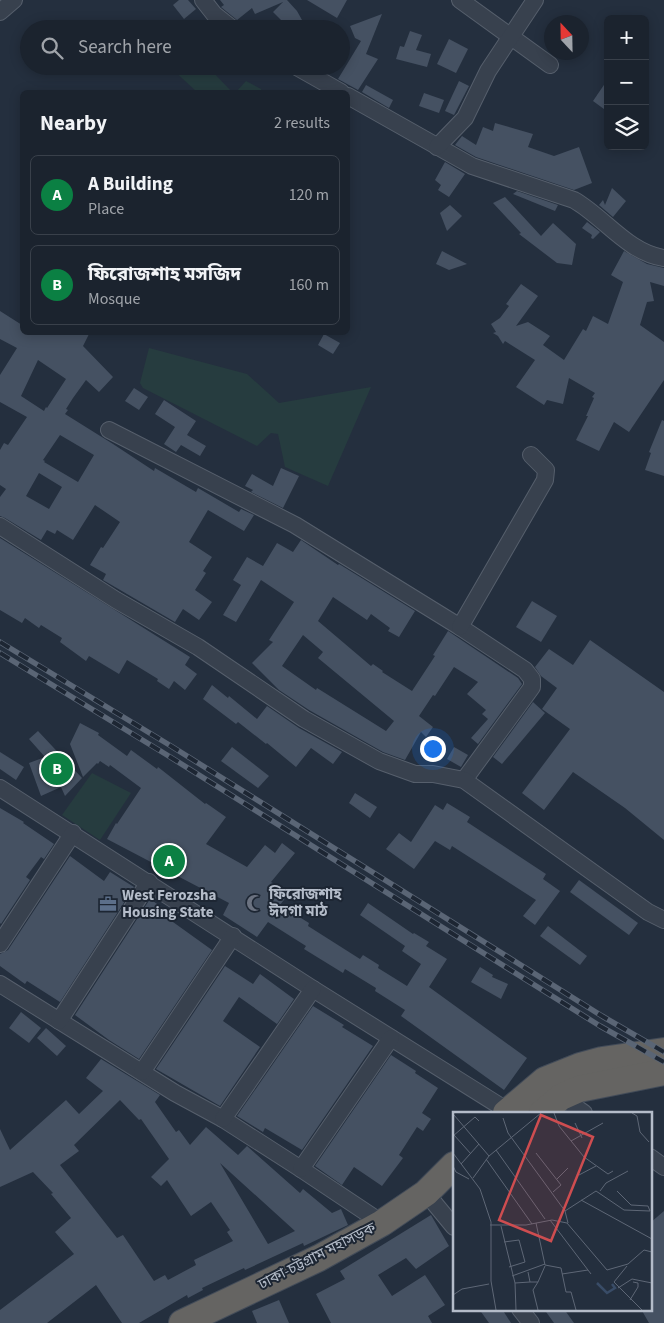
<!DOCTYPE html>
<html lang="en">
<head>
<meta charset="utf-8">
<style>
  body { margin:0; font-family:"Source Sans 3","Noto Sans Bengali",sans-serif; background:#282f3a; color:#f1f3f6 }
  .controls { position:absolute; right:15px; top:15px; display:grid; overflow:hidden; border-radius:8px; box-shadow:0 2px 12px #0003 }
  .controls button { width:45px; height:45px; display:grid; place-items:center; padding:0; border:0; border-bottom:1px solid #39404a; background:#1b232e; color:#f1f3f6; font:25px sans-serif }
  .compass { position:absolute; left:544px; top:15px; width:45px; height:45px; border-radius:50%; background:#1b232e; box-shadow:0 2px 12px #0003; rotate:338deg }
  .you { position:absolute; left:432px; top:748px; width:18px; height:18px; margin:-12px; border:4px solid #fff; border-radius:50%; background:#1a73e8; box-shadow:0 0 0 8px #1a73e833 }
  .badge { display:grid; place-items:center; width:32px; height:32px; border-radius:50%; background:#0b8043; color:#fff; font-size:16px; font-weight:700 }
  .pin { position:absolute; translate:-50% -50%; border:2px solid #fff; box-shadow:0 1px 5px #0006 }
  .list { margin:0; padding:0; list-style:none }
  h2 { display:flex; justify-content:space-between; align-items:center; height:65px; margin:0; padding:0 20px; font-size:21px }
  h2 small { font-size:16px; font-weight:400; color:#a0a4aa }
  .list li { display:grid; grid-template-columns:32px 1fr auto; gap:15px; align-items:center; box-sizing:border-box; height:80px; margin:0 10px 10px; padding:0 10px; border:1px solid #39404a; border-radius:8px }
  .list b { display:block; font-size:19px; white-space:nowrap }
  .list p { margin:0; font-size:16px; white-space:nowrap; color:#a0a4aa }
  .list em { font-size:16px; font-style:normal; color:#a0a4aa }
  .icon { flex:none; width:28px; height:28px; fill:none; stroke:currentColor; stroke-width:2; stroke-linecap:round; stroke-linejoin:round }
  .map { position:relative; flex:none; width:664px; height:1323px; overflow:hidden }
  .search { position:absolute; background:#1b232e; box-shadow:0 2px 12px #0003; left:20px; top:20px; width:330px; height:55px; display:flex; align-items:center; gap:12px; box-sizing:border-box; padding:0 18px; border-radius:28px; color:#a0a4aa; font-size:19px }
  .panel { position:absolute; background:#1b232e; box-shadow:0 2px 12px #0003; left:20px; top:90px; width:330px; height:245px; border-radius:8px }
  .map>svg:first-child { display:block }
  .green { fill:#263c3f }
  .building { fill:#455162; fill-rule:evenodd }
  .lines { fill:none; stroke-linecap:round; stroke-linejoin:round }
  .minor-casing { stroke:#565f6c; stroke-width:18 }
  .trunk-casing { stroke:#434c59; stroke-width:28 }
  .minor { stroke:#38414e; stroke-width:16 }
  .trunk { stroke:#656462; stroke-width:26 }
  .rail-casing { stroke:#5a6575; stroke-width:5.5 }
  .rail { stroke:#1d2633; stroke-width:4; stroke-dasharray:11; stroke-linecap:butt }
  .labels { text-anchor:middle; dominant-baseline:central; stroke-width:4; stroke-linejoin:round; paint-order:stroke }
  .poi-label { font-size:15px; font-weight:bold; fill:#b4bcc9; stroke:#1d2633; text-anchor:start }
  .street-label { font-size:15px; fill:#b4bcc9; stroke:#1d2633 }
  .inset-river { fill:none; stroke:#394c67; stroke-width:2.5 }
  .inset-road { fill:none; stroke:#5e6776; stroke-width:1 }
  .view { fill:#ce4d50; fill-opacity:0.15; stroke:#ce4d50; stroke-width:2.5 }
  .inset-edge { fill:none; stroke:#b4bcc9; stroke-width:2.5 }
</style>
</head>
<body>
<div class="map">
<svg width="664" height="1323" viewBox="0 0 664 1323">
  <rect width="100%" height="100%" fill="#242f3e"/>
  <g class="green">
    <path d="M169 66H207L232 92H197Z"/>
    <path d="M246 81 261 89V92H236Z"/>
    <path d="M149 348 247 374 279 403 371 387 328 486 285 467 278 434 271 433 257 446 143 388 140 383Z"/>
    <path d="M92 773 131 793 100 840 62 815Z"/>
  </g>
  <g class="building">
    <path d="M179 0H188L196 9 184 19 173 5Z"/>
    <path d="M220 0H287L297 11 307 29H290L273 12 283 2 255 14 252 8 237 20 221 7 224 5Z"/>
    <path d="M307 0H347L337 18Z"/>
    <path d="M382 14 366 54 378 59 358 90 338 79 361 41 355 38 350 26Z"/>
    <path d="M410 31 422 35 416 50 431 54 427 67 396 59 400 46 404 47Z"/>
    <path d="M449 39 468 49 456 73 437 64Z"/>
    <path d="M608 79V112L593 101Z"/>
    <path d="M459 81 469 86 454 115 445 111Z"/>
    <path d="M366 85 393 100 389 108 362 92Z"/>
    <path d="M424 93 444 100 439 113 419 106Z"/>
    <path d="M495 123 533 134 528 147 554 156 579 147 592 183 574 190 476 157 455 145 462 136 476 145 483 127 493 131Z"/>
    <path d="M445 162 465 174 449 197 438 190 441 185 435 180Z"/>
    <path d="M612 188 626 201 613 217 599 205 603 200 605 205Z"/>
    <path d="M517 191 558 205 555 211 513 194Z"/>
    <path d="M505 197 541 236 553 223 576 244 572 265 557 263 519 234 521 233 493 203Z"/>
    <path d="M450 205 462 216 447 231 440 213Z"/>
    <path d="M587 222 600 232 593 239 591 238 592 235 582 228Z"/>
    <path d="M442 251 467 264 449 270 436 264Z"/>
    <path d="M624 251 647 264 664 268V286L650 282 654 301 647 302 640 325 664 342V380L629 432 614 422 599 451 576 440 588 416H586L594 398 592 397 595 393 569 378 563 404 547 400 544 405 516 387 535 360 505 341 503 344 498 336 493 333 496 332 491 324 500 318 509 306 506 304 521 284 538 296 516 326 528 322 550 336 543 345 564 360 583 329 586 331 593 316 608 324 623 282 611 275Z"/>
    <path d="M0 311 22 325V332H90L83 346 113 377 99 392 86 380 73 398 66 409 68 410 65 414 113 444 154 471 155 468 196 492 198 488 239 512 241 509 254 515 244 531 208 510 189 542 212 557 203 571 206 573 195 590 212 602 199 620 183 609 175 622 103 580 106 574 90 565 101 547 103 548 120 522 95 505 73 540 57 530 55 534 47 530 41 540 5 518 0 516V497L6 489 0 485V450L4 443 8 445 27 417 0 402V375L17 348 0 339ZM38 360 66 379 47 408 46 407 44 411 21 396ZM60 435 94 455 78 482 44 462 45 461 43 460ZM39 473 62 487 49 509 26 496Z"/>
    <path d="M324 334 340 343 333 354 318 345Z"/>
    <path d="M134 388 148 397 139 410 125 401Z"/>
    <path d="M164 400 196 421 187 435 206 446 200 456 181 445 176 452 164 444 175 427 155 414Z"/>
    <path d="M662 420 664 421V476L645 470 651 453 649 452Z"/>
    <path d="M281 468 299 476 283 508 251 492 253 490 245 486 252 474 273 486Z"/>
    <path d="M0 538 190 657 185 665 197 674 185 690 174 681 169 689 157 681 158 679 127 660 119 674 89 656 86 661 60 642 62 638 41 625 39 628 25 618 22 623 0 610Z"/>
    <path d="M301 540 338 565 339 564 415 611 399 637 388 631 390 628 371 614 367 620 333 597 318 621 371 666 373 664 383 671 382 672 412 691 435 656 433 655 448 631 518 678 522 684 478 744 471 738 488 719 482 714 486 710 467 694 478 682 454 667 435 696 433 695 419 716 433 727 426 737 421 732 405 760 383 752 309 710 279 690 252 663 273 642 269 640 294 602 261 580 236 622 223 615 241 585 233 580 247 557 263 566 277 543 293 552ZM303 635 323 652 318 658 394 721 386 731 317 688 316 690 282 666Z"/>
    <path d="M532 601 557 616 541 642 516 627Z"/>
    <path d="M590 640 664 692V840L625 808 573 772 544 810 522 793 570 729 542 709 557 688 541 676 535 667 549 649 573 665Z"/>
    <path d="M212 685 228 698 229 696 257 719 267 706 299 728 342 752 333 764 311 748 296 767 267 743 266 744 238 722 236 724 203 699Z"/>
    <path d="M533 702 545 713 502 764 493 757Z"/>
    <path d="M80 723 99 733 98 735 127 756 131 750 157 769 158 767 205 804 206 803 226 817 206 844 247 867 265 845 275 853 282 843 295 853 271 882 290 892 280 905 309 923 308 926 360 959 363 955 379 965 378 968 407 986 421 964 402 951 405 946 360 915 368 903 413 934 414 933 429 942 426 946 447 959 429 987 527 1058 504 1090 401 1016 405 1010 375 991 376 988 345 969 343 973 304 949 306 946 268 922 257 937 223 915 229 903 107 839 116 823 117 824 141 788 110 765 109 767 100 761 98 764 97 763 83 777 70 744Z"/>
    <path d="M38 731 82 778 65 796 61 787 41 796 29 763 45 757 29 739Z"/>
    <path d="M232 747 269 776 258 788 221 761Z"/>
    <path d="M454 747 468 755 461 767 447 759Z"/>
    <path d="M0 752 24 767 16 780 0 769Z"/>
    <path d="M355 793 377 807 370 818 349 803Z"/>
    <path d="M447 803 470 817 467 822 546 874 543 879 560 891 535 925 523 916 536 900 452 846 450 850 435 841 414 869 386 849 399 833 411 842 435 805 443 810Z"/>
    <path d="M0 808 24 822 23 823 54 844 44 859 41 857 26 877 30 880 1 924 0 923Z"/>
    <path d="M70 856 104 881 110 872 134 887 60 1002 27 981 25 984 0 966V954L8 950Z"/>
    <path d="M579 880 638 923 629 935 570 892Z"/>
    <path d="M150 899 170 913 166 917 212 950 139 1059 109 1040 75 1015Z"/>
    <path d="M548 926 587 956 580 965 540 936Z"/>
    <path d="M225 966 253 984 260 974 294 999 277 1024 239 997 223 1021 260 1047 220 1106 156 1069Z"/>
    <path d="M480 967 493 975 492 977 508 984 501 999 471 982Z"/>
    <path d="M313 1006 344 1025 342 1027 373 1046 302 1150 265 1128 263 1132 237 1116Z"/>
    <path d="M21 1012 41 1028 29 1043 9 1028Z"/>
    <path d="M46 1028 66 1046 57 1056 37 1038Z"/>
    <path d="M391 1055 416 1071 415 1073 438 1088 422 1113 431 1119 423 1131 417 1127 399 1155 403 1158 382 1186 354 1167 342 1185 315 1166Z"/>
    <path d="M101 1059 160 1095 155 1102 176 1132 179 1130 190 1145 206 1127 238 1155 247 1146 300 1193 303 1189 332 1213 341 1209 348 1225 304 1246 303 1243 245 1270 244 1268 202 1288 203 1290 188 1298 187 1295 139 1323H122L96 1285 47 1323H0V1310L74 1254 55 1232 71 1218 51 1194 53 1193 33 1172 0 1187V1129L10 1150 66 1100 79 1114 103 1091 86 1078ZM120 1100 139 1120 141 1119 169 1159 151 1177 161 1186 167 1180 191 1216 211 1202 230 1230 227 1232 233 1241 194 1260 196 1265 168 1280 165 1275 154 1281 123 1235 117 1238 60 1165 79 1151 74 1145ZM220 1163 295 1231 268 1244Z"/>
    <path d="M664 1211V1323H649L641 1309H650V1223Z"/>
    <path d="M431 1215 449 1246 416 1269 406 1258 378 1275 392 1296 425 1275 445 1305 428 1316 432 1323H331L316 1294 345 1279 340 1271Z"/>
    <path d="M279 1300 289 1323H257L252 1311Z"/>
    <path d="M479 1309H502L511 1323H489Z"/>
    <path d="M544 1309H564L574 1323H554Z"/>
  </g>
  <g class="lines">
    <g class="minor-casing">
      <g id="minor">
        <path d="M203 0 214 14 233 29"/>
        <path d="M460 0 550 65"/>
        <path d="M0 12 14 0"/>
        <path d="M295 66 341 92"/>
        <path d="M348 96 472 166 574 200C604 217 628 253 664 258"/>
        <path d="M437 147 465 118 488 71 535 0"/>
        <path d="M109 430 295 525 460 627 525 670 532 679V687L464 780"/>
        <path d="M0 526 116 600 198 647 304 719 379 761 415 774H433L464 780 648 912 664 920"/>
        <path d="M460 627 545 480 546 470 531 455"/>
        <path d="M0 788 313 989 508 1111"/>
        <path d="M0 944 73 833"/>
        <path d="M0 984 175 1093 223 1119 301 1169 382 1223"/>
        <path d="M59 1021 149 882"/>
        <path d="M142 1072 233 936"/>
        <path d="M561 1097 584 1113"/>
        <path d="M223 1119 313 989"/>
        <path d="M650 1157 664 1167"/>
        <path d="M301 1169 391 1038"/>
        <path d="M426 1193 454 1227"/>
        <path d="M520 1309 531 1323"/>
      </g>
    </g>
    <g class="trunk-casing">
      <g id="trunk">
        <path d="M506 1113 545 1080 580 1066 602 1060 664 1051"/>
        <path d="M542 1113 561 1097 579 1089 664 1072"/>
        <path d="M182 1323 319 1258 382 1223 426 1193 454 1165"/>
      </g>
    </g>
    <use href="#minor" class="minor"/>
    <use href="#trunk" class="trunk"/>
    <g class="rail-casing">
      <g id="rail">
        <path d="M0 642 171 746 602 1016 664 1052"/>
        <path d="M0 653 167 755 600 1026 664 1062"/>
      </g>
    </g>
    <use href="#rail" class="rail"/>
  </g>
  <defs>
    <g id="mosque-bare" transform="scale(1.35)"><path d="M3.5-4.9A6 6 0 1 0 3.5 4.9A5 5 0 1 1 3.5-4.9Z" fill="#6b7280" stroke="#1d2633" stroke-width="2.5" paint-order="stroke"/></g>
    <g id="office-bare" transform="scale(1.35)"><path d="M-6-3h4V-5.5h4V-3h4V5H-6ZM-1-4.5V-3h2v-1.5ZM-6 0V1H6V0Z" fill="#5c6f8a" stroke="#1d2633" stroke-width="2.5" paint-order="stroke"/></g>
  </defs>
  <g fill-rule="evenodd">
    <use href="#mosque-bare" x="255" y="903"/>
    <use href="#office-bare" x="108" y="904"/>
  </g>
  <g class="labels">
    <g class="poi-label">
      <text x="269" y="894">ফিরোজশাহ<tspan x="269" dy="17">ঈদগা মাঠ</tspan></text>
      <text x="122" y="895">West Ferozsha<tspan x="122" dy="17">Housing State</tspan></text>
    </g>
    <g class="street-label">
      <text transform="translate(317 1256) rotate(-27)">ঢাকা-চট্টগ্রাম মহাসড়ক</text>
    </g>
  </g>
  <g transform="translate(453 1112)">
    <rect width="199" height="199" fill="#242f3e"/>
    <path class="inset-river" d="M144 171 154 181 162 176 159 172"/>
    <path class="inset-road" d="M101 1 106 14 131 45 155 62 160 59M179 1 184 4 187 20 196 30M1 3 36 44M50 6 55 21 112 99 115 111M122 11 129 26M1 23 18 42M0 24 22 5 26 9M118 29 150 11M43 38 92 107M0 41 27 77 38 110V169L43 198M83 41 108 73 100 80M33 47 79 112M8 52 26 32M0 54 3 60 16 67M126 63 143 54M20 66 36 44 88 1M104 67 115 56M147 79 153 71 175 59M128 88 199 127M112 99 143 79 171 98 197 99 195 94 178 93 164 79M97 108 138 162M83 111 92 153 108 156 113 180H118L123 198M37 113H73L99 108 114 111 154 158 175 152 191 138 199 140M48 114 62 171 63 198M51 130 66 128 72 150 56 155M174 154 161 170 189 198M75 160 77 170H85L92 154M109 162 135 158M59 164 92 152M85 170 80 178 85 198M62 171 77 170M165 176 179 167 199 171M0 183 9 177 36 172M177 188 185 175V171L180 170"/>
    <path class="view" d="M88 3 140 25 98 129 46 108Z"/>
    <rect width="199" height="199" class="inset-edge"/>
  </g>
</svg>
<div class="controls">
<button>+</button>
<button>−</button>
<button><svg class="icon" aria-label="layers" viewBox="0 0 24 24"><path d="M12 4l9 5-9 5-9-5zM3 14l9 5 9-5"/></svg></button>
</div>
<svg class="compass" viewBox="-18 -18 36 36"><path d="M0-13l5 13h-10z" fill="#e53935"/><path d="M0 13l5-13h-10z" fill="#a0a4aa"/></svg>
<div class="you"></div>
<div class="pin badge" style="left:169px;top:861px">A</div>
<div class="pin badge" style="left:57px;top:769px">B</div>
<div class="search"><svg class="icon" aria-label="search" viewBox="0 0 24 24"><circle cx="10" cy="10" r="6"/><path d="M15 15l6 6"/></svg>Search here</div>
<section class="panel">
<h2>Nearby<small>2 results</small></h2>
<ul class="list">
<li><span class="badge">A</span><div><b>A Building</b><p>Place</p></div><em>120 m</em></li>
<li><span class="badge">B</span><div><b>ফিরোজশাহ মসজিদ</b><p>Mosque</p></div><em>160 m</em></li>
</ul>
</section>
</div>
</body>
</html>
